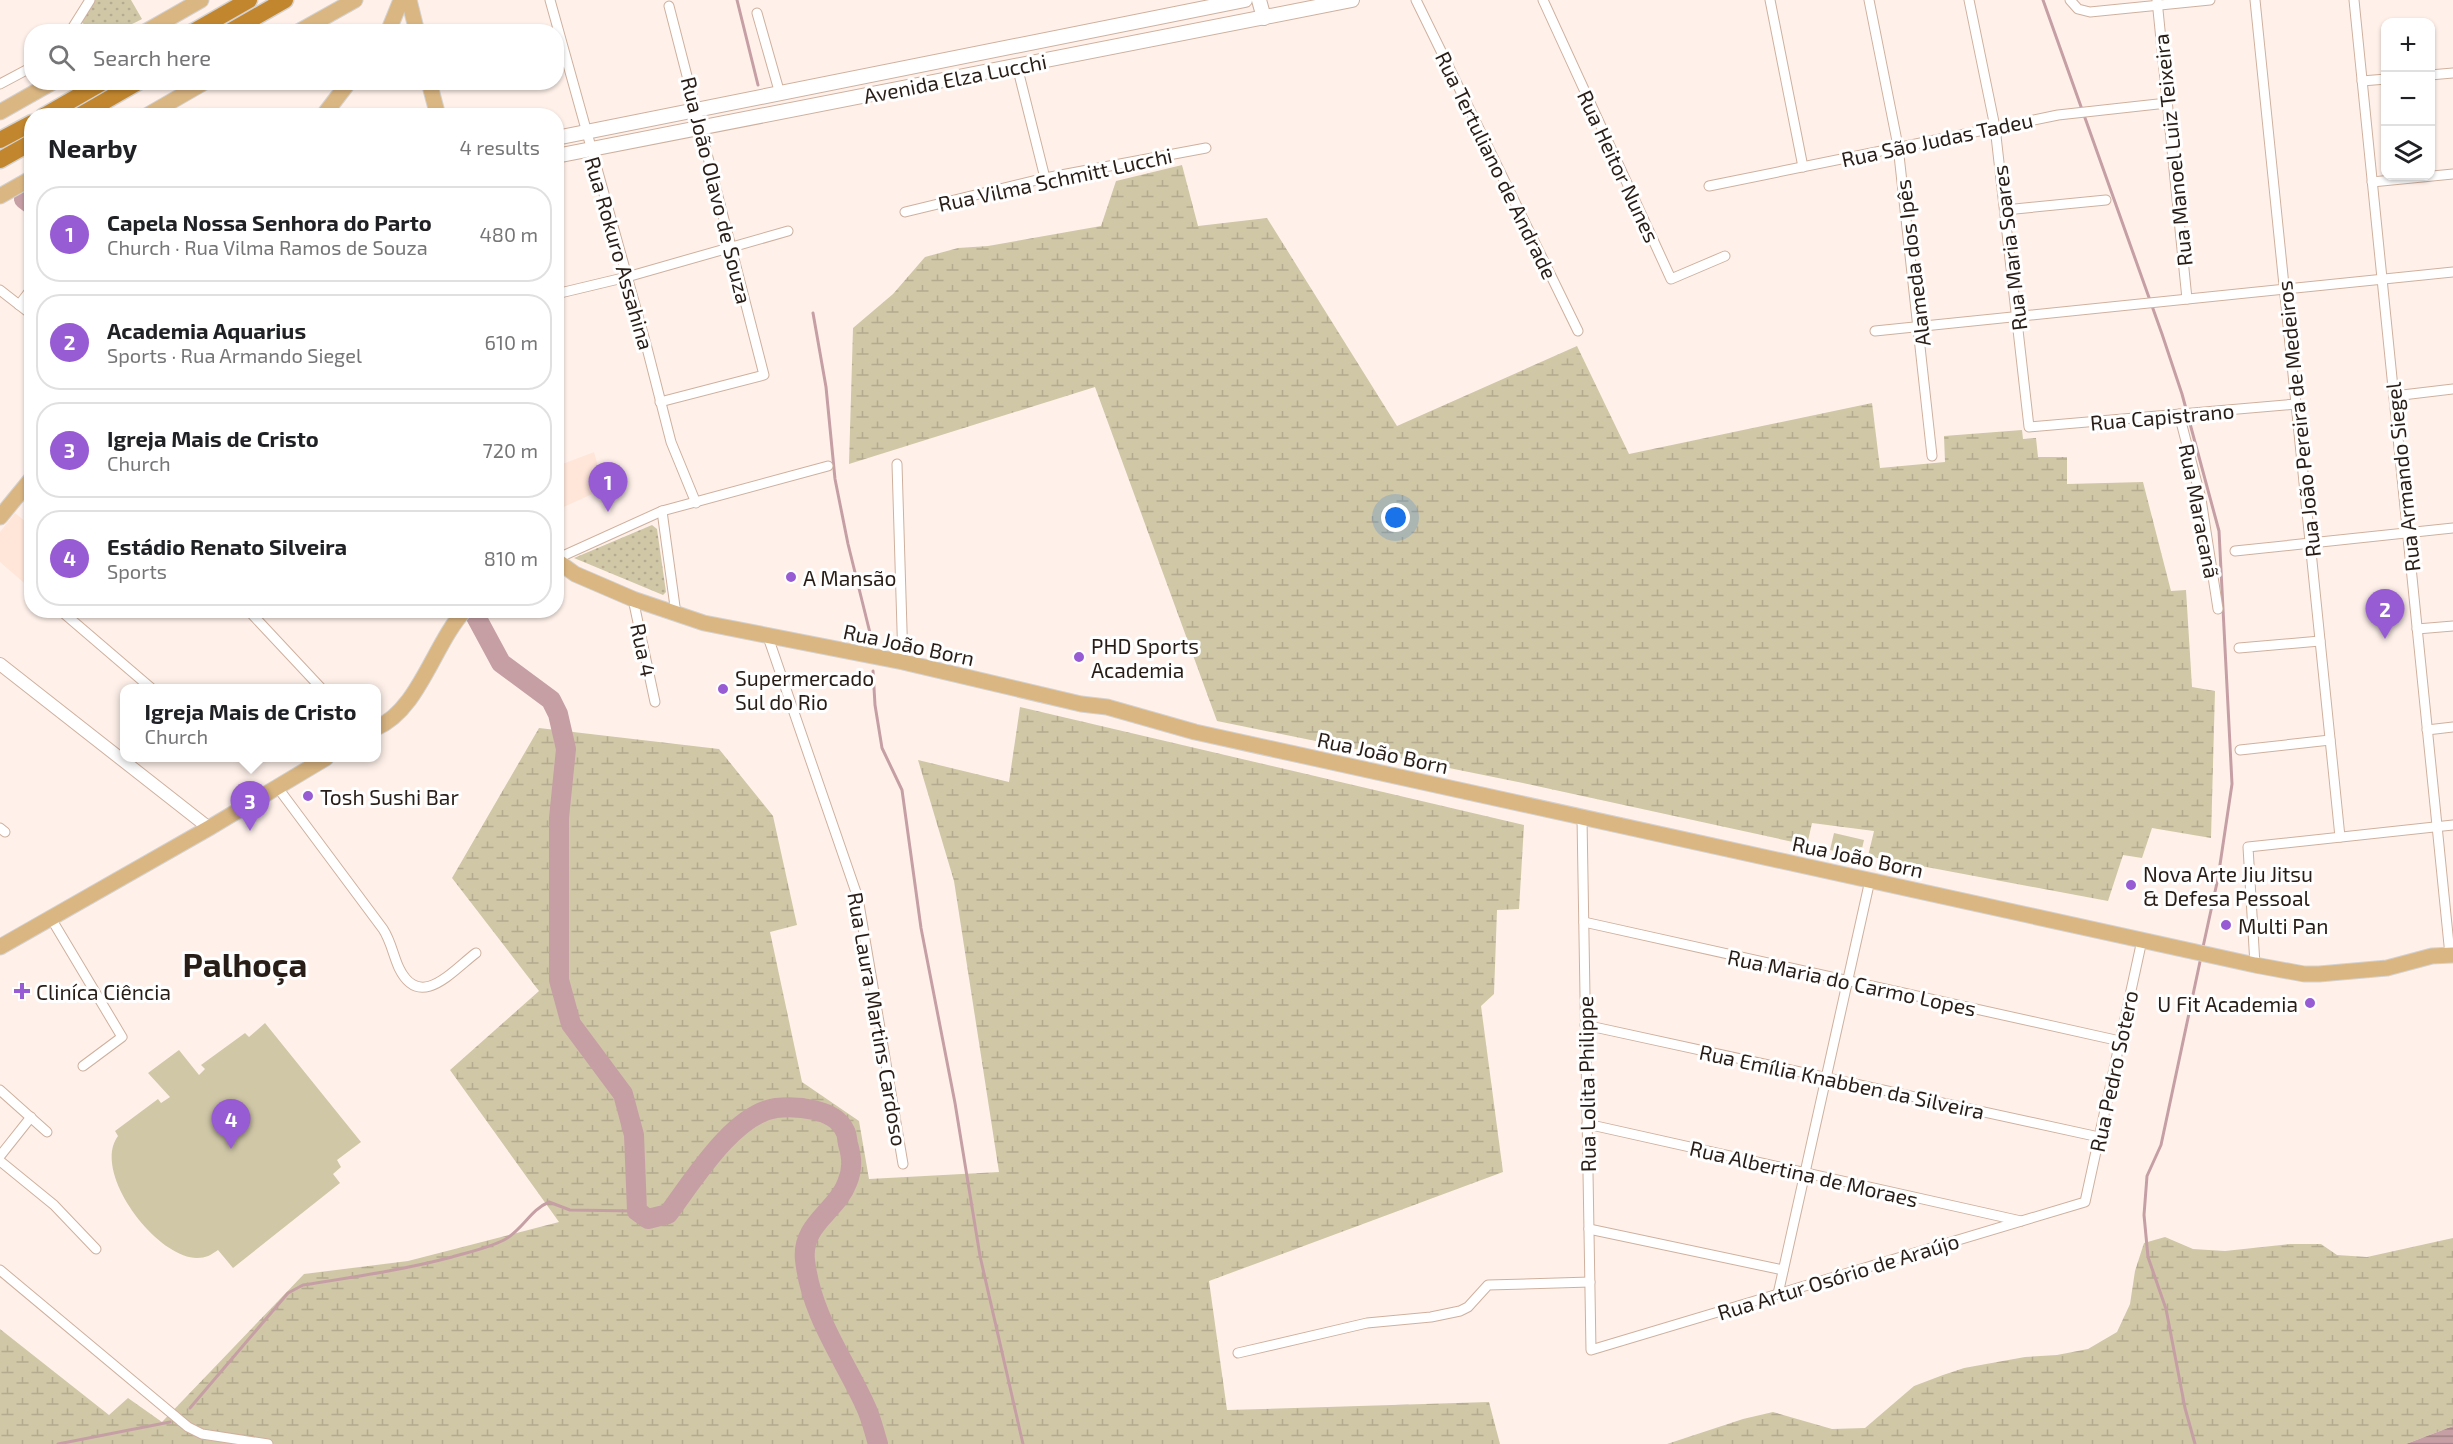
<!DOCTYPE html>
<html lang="en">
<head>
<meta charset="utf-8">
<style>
  body { margin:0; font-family:"Exo 2",sans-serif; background:#f2f2f2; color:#202124 }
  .controls { position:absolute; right:18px; top:18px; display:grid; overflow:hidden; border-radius:12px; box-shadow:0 2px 4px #0004 }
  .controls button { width:54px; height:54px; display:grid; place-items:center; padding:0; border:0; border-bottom:2px solid #e0e0e0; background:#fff; color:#202124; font:30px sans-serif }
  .you { position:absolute; left:1396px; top:518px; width:21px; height:21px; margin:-15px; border:4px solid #fff; border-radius:50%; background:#1a73e8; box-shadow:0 0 0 9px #1a73e833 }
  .badge { display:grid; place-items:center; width:39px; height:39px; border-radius:50%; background:#975cd4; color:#fff; font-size:20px; font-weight:700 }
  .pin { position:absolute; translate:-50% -50px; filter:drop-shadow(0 2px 3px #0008) }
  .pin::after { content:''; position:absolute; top:32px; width:21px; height:18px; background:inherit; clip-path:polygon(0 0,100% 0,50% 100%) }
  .popup { position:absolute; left:120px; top:684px; width:261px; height:78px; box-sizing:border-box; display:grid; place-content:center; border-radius:12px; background:#fff; filter:drop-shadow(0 2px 4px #0005); font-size:20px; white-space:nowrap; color:#757577 }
  .popup b { font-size:22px; color:#202124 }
  .popup::after { content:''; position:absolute; left:50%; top:100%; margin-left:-12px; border:12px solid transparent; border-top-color:#fff }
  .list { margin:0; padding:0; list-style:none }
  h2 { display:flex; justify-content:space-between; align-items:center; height:78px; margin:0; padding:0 24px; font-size:26px }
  h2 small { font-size:20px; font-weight:400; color:#757577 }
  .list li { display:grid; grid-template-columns:39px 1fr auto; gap:18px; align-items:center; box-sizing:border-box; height:96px; margin:0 12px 12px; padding:0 12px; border:2px solid #e0e0e0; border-radius:24px }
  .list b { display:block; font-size:22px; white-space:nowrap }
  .list p { margin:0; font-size:20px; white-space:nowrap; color:#757577 }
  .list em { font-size:20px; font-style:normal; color:#757577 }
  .icon { flex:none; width:33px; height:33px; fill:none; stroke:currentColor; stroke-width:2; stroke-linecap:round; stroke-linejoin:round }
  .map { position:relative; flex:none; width:2453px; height:1444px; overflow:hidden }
  .search { position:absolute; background:#fff; box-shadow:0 2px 4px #0004; left:24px; top:24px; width:540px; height:66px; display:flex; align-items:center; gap:15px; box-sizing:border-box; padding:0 21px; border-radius:24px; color:#757577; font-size:22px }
  .panel { position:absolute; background:#fff; box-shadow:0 2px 4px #0004; left:24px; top:108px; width:540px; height:510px; border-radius:24px }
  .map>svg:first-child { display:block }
  .built { fill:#ffe6d9 }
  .wetland { fill:url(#wetland-marsh) }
  .park { fill:url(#park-dots) }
  .garden { fill:#d0c7a7 }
  .water { fill:url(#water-rules) }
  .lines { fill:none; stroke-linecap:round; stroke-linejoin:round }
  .stream { stroke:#c69fa5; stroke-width:3 }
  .river { stroke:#c69fa5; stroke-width:20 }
  .minor-casing { stroke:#cfb09e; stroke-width:11 }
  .tertiary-casing { stroke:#cfb09e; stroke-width:14 }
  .secondary-casing { stroke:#cfb09e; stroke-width:16 }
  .primary-casing { stroke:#d4d2d1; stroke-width:17 }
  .motorway-casing { stroke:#d4d2d1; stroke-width:19 }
  .minor { stroke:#fff; stroke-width:9 }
  .tertiary { stroke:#fff; stroke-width:12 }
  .secondary { stroke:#fff; stroke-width:14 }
  .primary { stroke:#dab682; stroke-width:15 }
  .motorway { stroke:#c2862e; stroke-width:16 }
  .poi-dot { fill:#975cd4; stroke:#fff; stroke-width:2 }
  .labels { text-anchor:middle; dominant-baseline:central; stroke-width:6; stroke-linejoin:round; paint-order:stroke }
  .street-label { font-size:21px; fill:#291e17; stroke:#fff }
  .poi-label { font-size:21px; fill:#291e17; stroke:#fff; text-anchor:start }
  .town-label { font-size:33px; font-weight:bold; fill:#291e17; stroke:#fff }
</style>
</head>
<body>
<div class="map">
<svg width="2453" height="1444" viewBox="0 0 2453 1444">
  <defs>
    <pattern id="wetland-marsh" width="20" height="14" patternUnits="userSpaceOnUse" patternTransform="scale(1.5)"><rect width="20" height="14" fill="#d0c7a7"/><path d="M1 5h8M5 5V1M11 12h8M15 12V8" fill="none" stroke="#b3aa8f"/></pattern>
    <pattern id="park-dots" width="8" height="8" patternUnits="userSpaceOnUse" patternTransform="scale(1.5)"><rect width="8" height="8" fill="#d0c7a7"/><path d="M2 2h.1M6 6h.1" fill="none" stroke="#b3aa8f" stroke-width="1.8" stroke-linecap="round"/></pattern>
    <pattern id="water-rules" width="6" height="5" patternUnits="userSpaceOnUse" patternTransform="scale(1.5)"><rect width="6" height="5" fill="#c69fa5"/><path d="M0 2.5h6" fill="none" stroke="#a18185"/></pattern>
  </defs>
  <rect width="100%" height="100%" fill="#fff1ea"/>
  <g class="built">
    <path d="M594 452 598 466 592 468 599 491 557 510V466Z"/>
    <path d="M15 513 31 526V589L0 562V532Z"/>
  </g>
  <g class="wetland">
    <path d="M1182 165 1198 226 1267 218 1397 426 1577 346 1629 454 1872 403 1880 468 1945 462 1944 436 2022 430 2023 439 2036 438 2038 457H2067V484L2143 482 2171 591 2186 590 2192 687 2215 691 2211 838 2152 828 2142 858 2123 855 2108 901 1868 856 1874 831 1812 823 1807 845 1523 783 1217 721 1095 387 849 464 853 328 893 294 925 257 958 248 988 246 1101 226 1116 181Z"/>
    <path d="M1020 707 1524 825 1519 909 1497 910 1494 994 1481 1006 1503 1172 1209 1281 1227 1410 1489 1402 1500 1444H0V1329L109 1415 128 1398 162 1422 304 1274 408 1261 559 1222 450 1070 539 991 452 878 539 728 719 749 773 816 797 925 770 932 802 1082 859 1121 869 1179 999 1172 954 881 918 760 1009 782Z"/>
    <path d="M2165 1237 2193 1249 2225 1251 2290 1244H2321L2337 1255 2367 1257 2453 1238V1426L2406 1444H1667L1743 1419 1773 1412 1832 1429 1865 1428 1914 1386 1943 1375 1964 1368 2025 1357 2057 1355 2088 1349 2117 1332 2130 1304 2135 1271 2144 1243Z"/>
  </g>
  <g class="park">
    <path d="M94 0H131L142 19C117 32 107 37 82 23Z"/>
    <path d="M652 525 657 529 666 592 663 595 574 558Z"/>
  </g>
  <g class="garden">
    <path d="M1834 833 1864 840 1860 857 1830 850Z"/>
    <path d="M265 1023 361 1142 337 1160 341 1167 333 1174 340 1183 233 1268 218 1250C211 1255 206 1258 197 1258 156 1258 91 1172 118 1136L115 1131 158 1099 161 1103 170 1097 148 1073 179 1050 199 1075 205 1069 201 1065 245 1033 249 1037Z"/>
  </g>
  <path class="water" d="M2453 1426V1444H2406Z"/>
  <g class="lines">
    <g class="stream">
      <path d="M737 0 758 85"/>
      <path d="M2043 0 2162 334 2182 394 2219 531 2232 784 2218 878 2203 947"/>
      <path d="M813 313 826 387 835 479 848 544 870 633 871 651"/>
      <path d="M873 671 875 705 882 748 902 790 921 928 955 1103 980 1256 1023 1444"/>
      <path d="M190 1408 288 1293 303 1285C353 1277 403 1270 452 1257 469 1252 488 1248 504 1240 522 1231 530 1210 549 1202L570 1210 637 1211"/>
      <path d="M58 1444 170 1422"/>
      <path d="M2195 1444 2185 1408 2166 1309 2148 1257 2144 1215 2147 1176 2161 1145 2201 957"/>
    </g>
    <g class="river">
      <path d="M24 199 32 205"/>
      <path d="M474 613 501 663 551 700 558 714 566 749 559 818V980L571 1024 623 1094 634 1135 637 1211 648 1219 668 1214C692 1182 733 1114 776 1108 796 1106 835 1108 845 1131 847 1134 847 1140 848 1144 852 1158 853 1169 847 1183 837 1211 801 1224 805 1260 811 1315 843 1357 865 1405 871 1417 874 1431 878 1444"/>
    </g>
    <g class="minor-casing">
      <g id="minor">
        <path d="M550 0 647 348 671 442 696 503"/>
        <path d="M1416 0 1578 331"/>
        <path d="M1543 0 1671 279 1725 256"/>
        <path d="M1770 0 1803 167"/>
        <path d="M1869 0 1898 146 1932 456"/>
        <path d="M1969 0 1995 127 2029 427 2296 404"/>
        <path d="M2070 0 2078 9 2090 12 2210 0"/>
        <path d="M2157 0 2187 299"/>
        <path d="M2255 0 2340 837"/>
        <path d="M2354 0 2450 955"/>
        <path d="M757 13 780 94"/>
        <path d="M70 32 90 0"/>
        <path d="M1017 66 1045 178"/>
        <path d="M2430 75 2453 73"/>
        <path d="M2362 81 2386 79"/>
        <path d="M0 84 32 67"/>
        <path d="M2372 182 2453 174"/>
        <path d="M1709 186 2058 115 2167 103"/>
        <path d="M2005 210 2106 200"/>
        <path d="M905 212 1045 178 1206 148"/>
        <path d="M0 290 32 315"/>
        <path d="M556 294 627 277 788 231"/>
        <path d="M19 305 32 288"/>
        <path d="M1875 331 2453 272"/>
        <path d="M2394 396 2453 389"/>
        <path d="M660 402 764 375 669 6"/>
        <path d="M2179 414 2201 499 2218 609"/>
        <path d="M897 464 903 662"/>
        <path d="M662 511 676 614"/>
        <path d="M2235 551 2453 528"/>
        <path d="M556 559 662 511 828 466"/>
        <path d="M633 599 655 702"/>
        <path d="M60 610 151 688"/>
        <path d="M248 610 321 688"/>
        <path d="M2417 629 2453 626"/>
        <path d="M768 637 858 898 903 1164"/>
        <path d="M2239 648 2320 641"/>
        <path d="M2427 730 2453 727"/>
        <path d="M2240 750 2330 740"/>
        <path d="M278 788 383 929C391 941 393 955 399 968 420 1011 452 971 476 953"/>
        <path d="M1582 818 1591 1350 2085 1202 2142 940"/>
        <path d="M0 828 5 832"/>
        <path d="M52 920 122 1037 83 1066"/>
        <path d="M1584 922 2120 1041"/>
        <path d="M2255 965 2248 847 2453 825"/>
        <path d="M1585 1025 2099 1137"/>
        <path d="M0 1090 47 1132"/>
        <path d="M1587 1124 2021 1221"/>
        <path d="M0 1156 31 1117"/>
        <path d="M0 1161 54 1205 96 1249"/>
        <path d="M1589 1229 1783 1270"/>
        <path d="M0 1270 188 1427 202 1434 268 1444"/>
        <path d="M1778 1294 1870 880"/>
        <path d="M1238 1353 1367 1323 1431 1317 1460 1311 1468 1307 1488 1285 1590 1282"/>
      </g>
    </g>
    <g class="tertiary-casing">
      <path id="tertiary" d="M0 664 209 828"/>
    </g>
    <g class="secondary-casing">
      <g id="secondary">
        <path d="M1259 0 1264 18"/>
        <path d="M556 138 1245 0"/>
        <path d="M556 156 1352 0"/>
      </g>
    </g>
    <g class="primary-casing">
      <g id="primary">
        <path d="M409 0 417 32"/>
        <path d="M145 32 201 0"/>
        <path d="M298 32 355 0"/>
        <path d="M388 32 401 0"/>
        <path d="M429 82 438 116"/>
        <path d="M0 112 53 82"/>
        <path d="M146 116 205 82"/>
        <path d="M323 116 349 82"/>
        <path d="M0 196 32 178"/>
        <path d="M0 517 32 478"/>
        <path d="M556 560 575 574 633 599 704 623 903 662 1081 704 1107 707 1195 732 2255 965 2304 974H2319L2387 968 2432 956 2453 955"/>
        <path d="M376 728C419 710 434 643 465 610"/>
        <path d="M0 947 209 828 326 758"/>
      </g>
    </g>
    <g class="motorway-casing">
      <g id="motorway">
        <path d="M193 32 249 0"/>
        <path d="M229 32 285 0"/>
        <path d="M44 116 103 82"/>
        <path d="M79 116 138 82"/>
        <path d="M0 140 32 123"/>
        <path d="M0 160 32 142"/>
      </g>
    </g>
    <use href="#minor" class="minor"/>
    <use href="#tertiary" class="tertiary"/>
    <use href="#secondary" class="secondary"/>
    <use href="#primary" class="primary"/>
    <use href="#motorway" class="motorway"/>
  </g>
  <g class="poi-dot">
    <circle cx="791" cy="577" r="6"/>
    <circle cx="1079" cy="657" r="6"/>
    <circle cx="723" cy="689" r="6"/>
    <circle cx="308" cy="796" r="6"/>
    <circle cx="2131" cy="885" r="6"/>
    <circle cx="2226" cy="925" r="6"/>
    <path d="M19 982h6v6h6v6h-6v6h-6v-6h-6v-6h6z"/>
    <circle cx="2310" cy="1003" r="6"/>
  </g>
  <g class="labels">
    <g class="street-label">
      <text transform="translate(955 78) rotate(-11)">Avenida Elza Lucchi</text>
      <text transform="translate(1937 139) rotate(-12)">Rua São Judas Tadeu</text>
      <text transform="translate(2172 150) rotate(-96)">Rua Manoel Luiz Teixeira</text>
      <text transform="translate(1497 165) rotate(64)">Rua Tertuliano de Andrade</text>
      <text transform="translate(1619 166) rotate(65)">Rua Heitor Nunes</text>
      <text transform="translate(1055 179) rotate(-12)">Rua Vilma Schmitt Lucchi</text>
      <text transform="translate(717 190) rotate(76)">Rua João Olavo de Souza</text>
      <text transform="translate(2009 248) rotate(-97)">Rua Maria Soares</text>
      <text transform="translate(620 253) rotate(74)">Rua Rokuro Assahina</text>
      <text transform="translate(1912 263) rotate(-97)">Alameda dos Ipês</text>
      <text transform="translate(2162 416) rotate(-5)">Rua Capistrano</text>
      <text transform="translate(2298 419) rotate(-96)">Rua João Pereira de Medeiros</text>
      <text transform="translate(2402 477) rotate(-96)">Rua Armando Siegel</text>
      <text transform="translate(2200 511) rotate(79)">Rua Maracanã</text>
      <text transform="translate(909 644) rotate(12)">Rua João Born</text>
      <text transform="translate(644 650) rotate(78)">Rua 4</text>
      <text transform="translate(1383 752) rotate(12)">Rua João Born</text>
      <text transform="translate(1858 856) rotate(12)">Rua João Born</text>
      <text transform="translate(1852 982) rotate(12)">Rua Maria do Carmo Lopes</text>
      <text transform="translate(878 1019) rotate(80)">Rua Laura Martins Cardoso</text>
      <text transform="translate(2113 1071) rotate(-78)">Rua Pedro Sotero</text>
      <text transform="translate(1842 1081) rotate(12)">Rua Emília Knabben da Silveira</text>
      <text transform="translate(1586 1084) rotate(-91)">Rua Lolita Philippe</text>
      <text transform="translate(1804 1173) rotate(13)">Rua Albertina de Moraes</text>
      <text transform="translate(1838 1276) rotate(-17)">Rua Artur Osório de Araújo</text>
    </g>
    <g class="poi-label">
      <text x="803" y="577">A Mansão</text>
      <text x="1091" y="645">PHD Sports<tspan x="1091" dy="24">Academia</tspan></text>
      <text x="735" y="677">Supermercado<tspan x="735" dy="24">Sul do Rio</tspan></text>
      <text x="320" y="796">Tosh Sushi Bar</text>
      <text x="2143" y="873">Nova Arte Jiu Jitsu<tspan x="2143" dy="24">&amp; Defesa Pessoal</tspan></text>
      <text x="2238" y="925">Multi Pan</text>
      <text x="36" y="991">Cliníca Ciência</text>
      <text x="2298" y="1003" text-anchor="end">U Fit Academia</text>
    </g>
    <g class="town-label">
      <text x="245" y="964">Palhoça</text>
    </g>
  </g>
</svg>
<div class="controls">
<button>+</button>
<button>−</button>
<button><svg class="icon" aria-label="layers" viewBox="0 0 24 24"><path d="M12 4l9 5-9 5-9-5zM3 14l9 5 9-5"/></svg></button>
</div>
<div class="you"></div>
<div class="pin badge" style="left:608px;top:512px">1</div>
<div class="pin badge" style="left:2385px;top:639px">2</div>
<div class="pin badge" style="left:250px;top:831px">3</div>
<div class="popup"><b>Igreja Mais de Cristo</b>Church</div>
<div class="pin badge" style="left:231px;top:1149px">4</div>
<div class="search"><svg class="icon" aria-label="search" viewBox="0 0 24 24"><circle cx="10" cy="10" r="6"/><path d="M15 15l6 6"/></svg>Search here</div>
<section class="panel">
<h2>Nearby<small>4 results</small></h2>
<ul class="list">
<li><span class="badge">1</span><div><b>Capela Nossa Senhora do Parto</b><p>Church · Rua Vilma Ramos de Souza</p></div><em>480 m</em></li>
<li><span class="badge">2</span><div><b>Academia Aquarius</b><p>Sports · Rua Armando Siegel</p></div><em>610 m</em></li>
<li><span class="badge">3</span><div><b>Igreja Mais de Cristo</b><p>Church</p></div><em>720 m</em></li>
<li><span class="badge">4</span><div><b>Estádio Renato Silveira</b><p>Sports</p></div><em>810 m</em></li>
</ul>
</section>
</div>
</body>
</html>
